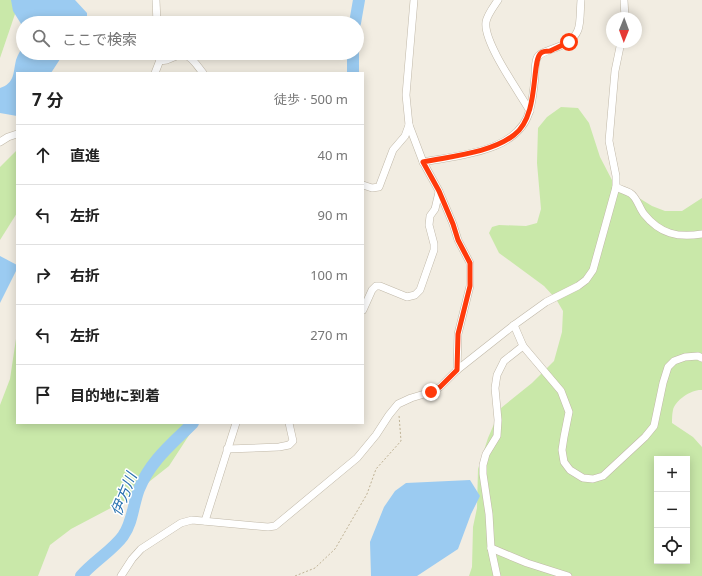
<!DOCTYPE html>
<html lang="ja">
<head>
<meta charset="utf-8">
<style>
  body { margin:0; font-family:"Noto Sans","Noto Sans JP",sans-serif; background:#f6f6f6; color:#222 }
  .controls { position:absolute; right:12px; bottom:12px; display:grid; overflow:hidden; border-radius:0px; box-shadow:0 2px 10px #0003 }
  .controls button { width:36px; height:36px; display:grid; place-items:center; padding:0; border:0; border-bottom:1px solid #e0e0e0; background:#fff; color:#222; font:20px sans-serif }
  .compass { position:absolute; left:606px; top:12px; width:36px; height:36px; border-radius:50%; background:#fff; box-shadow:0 2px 10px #0003; rotate:181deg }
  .stop { position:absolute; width:12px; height:12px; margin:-9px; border:3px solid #ff3a0b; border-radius:50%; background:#fff }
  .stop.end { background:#ff3a0b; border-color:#fff; box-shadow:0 1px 4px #0008 }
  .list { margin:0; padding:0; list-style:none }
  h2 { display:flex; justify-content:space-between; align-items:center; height:52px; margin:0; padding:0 16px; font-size:17px }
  h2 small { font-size:13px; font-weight:400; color:#767676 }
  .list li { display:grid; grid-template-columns:26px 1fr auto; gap:12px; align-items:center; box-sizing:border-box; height:60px; padding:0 16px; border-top:1px solid #e0e0e0 }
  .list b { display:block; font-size:15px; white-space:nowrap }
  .list em { font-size:13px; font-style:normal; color:#767676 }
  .icon { flex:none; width:22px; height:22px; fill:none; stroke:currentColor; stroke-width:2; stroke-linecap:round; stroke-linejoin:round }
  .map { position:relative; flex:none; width:702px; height:576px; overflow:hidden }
  .search { position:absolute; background:#fff; box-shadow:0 2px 10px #0003; left:16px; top:16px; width:348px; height:44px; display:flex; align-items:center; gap:10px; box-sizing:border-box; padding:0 14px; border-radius:22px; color:#767676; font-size:15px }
  .panel { position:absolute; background:#fff; box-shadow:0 2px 10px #0003; left:16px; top:72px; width:348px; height:352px; border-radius:0px }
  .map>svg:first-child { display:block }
  .green { fill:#c9e8a9; fill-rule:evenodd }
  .water { fill:#9bcbf1 }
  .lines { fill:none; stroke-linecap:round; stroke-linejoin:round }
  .river { stroke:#9bcbf1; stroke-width:12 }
  .minor-casing { stroke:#c0b8a8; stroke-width:8 }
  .path { stroke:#bfb295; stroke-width:1; stroke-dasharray:2 2; stroke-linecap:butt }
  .minor { stroke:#fff; stroke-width:7 }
  .route { stroke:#ff3a0b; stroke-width:5 }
  .labels { text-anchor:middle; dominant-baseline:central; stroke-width:3; stroke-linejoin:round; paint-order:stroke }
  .water-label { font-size:15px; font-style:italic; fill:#2a72b0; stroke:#fff }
</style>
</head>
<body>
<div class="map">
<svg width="702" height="576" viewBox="0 0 702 576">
  <rect width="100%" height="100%" fill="#f2ede2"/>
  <g class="green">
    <path d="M0 0H27L15 14 0 58Z"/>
    <path d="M561 107 578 108 589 123 600 157 613 182 652 206 665 211H682L702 198V390C692 389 675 400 673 410 672 414 672 419 672 423L693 437 702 447V576H469L472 567 473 527 477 508 478 469 488 438 501 408 532 383 554 361 562 332 563 311 556 299 544 286 499 253 489 233 492 227 499 225 526 226 537 223 541 209 537 163 538 128 547 117ZM657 459H687V561H657Z"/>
    <path d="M17 150V213L0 240V167Z"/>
    <path d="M17 332V423H197L169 466 126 500 71 529 50 545 38 576H0V405L10 379Z"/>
  </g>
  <g class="water">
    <path d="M11 0H75L87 13V18L82 23H23V27L13 11Z"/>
    <path d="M23 45V53H64L51 73H17V116L0 113V88C15 83 13 73 16 60 18 54 21 50 23 45Z"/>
    <path d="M0 256 17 265V269L0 303Z"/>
    <path d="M470 480 480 496 471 514 458 549 417 576H371L370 542 384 507 395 491 406 483Z"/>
  </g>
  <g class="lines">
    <g class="river">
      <path d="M355 23 359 0"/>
      <path d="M353 53V73"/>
      <path d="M81 576C93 562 113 550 123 536 133 522 133 504 139 489 151 460 172 444 193 423"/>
    </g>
    <g class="minor-casing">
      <g id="minor">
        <path d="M156 0 157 23"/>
        <path d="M414 0 406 95 409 125 423 162 439 191 453 224 458 240 470 263V286L458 334 457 370"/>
        <path d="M498 0C494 6 487 15 486 22 483 42 519 92 530 111"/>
        <path d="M624 0 625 18"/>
        <path d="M160 60C164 61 166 61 169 59 189 50 191 58 203 73"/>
        <path d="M155 73 160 60"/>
        <path d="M0 142 8 137 17 134"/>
        <path d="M423 162C460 155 520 152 530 109 533 98 534 87 535 76 535 70 535 63 537 58 541 48 570 50 578 30 581 22 580 9 581 0"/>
        <path d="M363 185 372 188 379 187 393 150 405 136 409 125"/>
        <path d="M616 187C620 189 626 191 630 193 637 197 639 208 644 214 660 234 678 238 702 234"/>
        <path d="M363 310 372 290 376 286H380L407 297 415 295 420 290 434 250V244L429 225 430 216 435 209 439 192"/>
        <path d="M514 325 523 346 561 391 569 412 564 437 562 450 564 462 570 470 583 478 593 479 603 476 645 437 654 426 663 383 668 367 674 361 685 357 698 356 702 358"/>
        <path d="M227 449 279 447 289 445 293 441 289 423"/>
        <path d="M205 521 236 423"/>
        <path d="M491 548 527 563 568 576"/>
        <path d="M121 576 132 559 141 549 181 523 192 520 268 527 275 526 357 458 376 435 389 415 398 404 411 398 431 392 440 387 457 370 514 325 546 302 578 286 586 280 593 270 616 187V176L609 141 615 71 621 42"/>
        <path d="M497 576 491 548 489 514 483 474V465L486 454 497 436 498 420 495 388 497 375 504 361 523 346"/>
      </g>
    </g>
    <path class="path" d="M295 576 315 568 335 549 367 494 376 469 401 441 399 415"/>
    <use href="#minor" class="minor"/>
  </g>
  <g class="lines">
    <path class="route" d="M431 392 440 387 457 370 458 334 470 286V263L458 240 453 224 439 191 423 162C452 156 491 153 514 135 540 116 531 60 541 53 543 51 547 51 550 51 556 48 563 45 569 42"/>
  </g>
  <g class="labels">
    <g class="water-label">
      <text transform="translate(123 494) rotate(-68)">伊方川</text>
    </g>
  </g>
</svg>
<div class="controls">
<button>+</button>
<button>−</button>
<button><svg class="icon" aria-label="locate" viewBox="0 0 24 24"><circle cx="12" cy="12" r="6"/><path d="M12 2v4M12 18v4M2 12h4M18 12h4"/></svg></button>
</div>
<svg class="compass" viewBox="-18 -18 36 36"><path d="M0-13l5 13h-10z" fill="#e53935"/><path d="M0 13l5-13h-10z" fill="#767676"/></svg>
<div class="stop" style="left:569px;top:42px"></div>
<div class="stop end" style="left:431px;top:392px"></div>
<div class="search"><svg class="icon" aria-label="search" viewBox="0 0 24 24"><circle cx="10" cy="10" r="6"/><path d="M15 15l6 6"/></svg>ここで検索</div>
<section class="panel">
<h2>7 分<small>徒歩 · 500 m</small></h2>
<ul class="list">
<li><svg class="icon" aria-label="ahead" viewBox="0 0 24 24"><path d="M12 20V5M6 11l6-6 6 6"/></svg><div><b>直進</b></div><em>40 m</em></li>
<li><svg class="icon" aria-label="left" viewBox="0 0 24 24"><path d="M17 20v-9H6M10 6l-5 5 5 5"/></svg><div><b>左折</b></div><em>90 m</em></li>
<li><svg class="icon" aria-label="right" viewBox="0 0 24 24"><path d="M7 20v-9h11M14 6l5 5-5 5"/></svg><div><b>右折</b></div><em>100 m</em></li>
<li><svg class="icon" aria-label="left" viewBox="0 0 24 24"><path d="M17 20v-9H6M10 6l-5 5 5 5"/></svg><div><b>左折</b></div><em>270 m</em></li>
<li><svg class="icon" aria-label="arrive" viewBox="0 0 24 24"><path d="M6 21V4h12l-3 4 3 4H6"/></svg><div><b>目的地に到着</b></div></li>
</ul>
</section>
</div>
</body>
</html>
